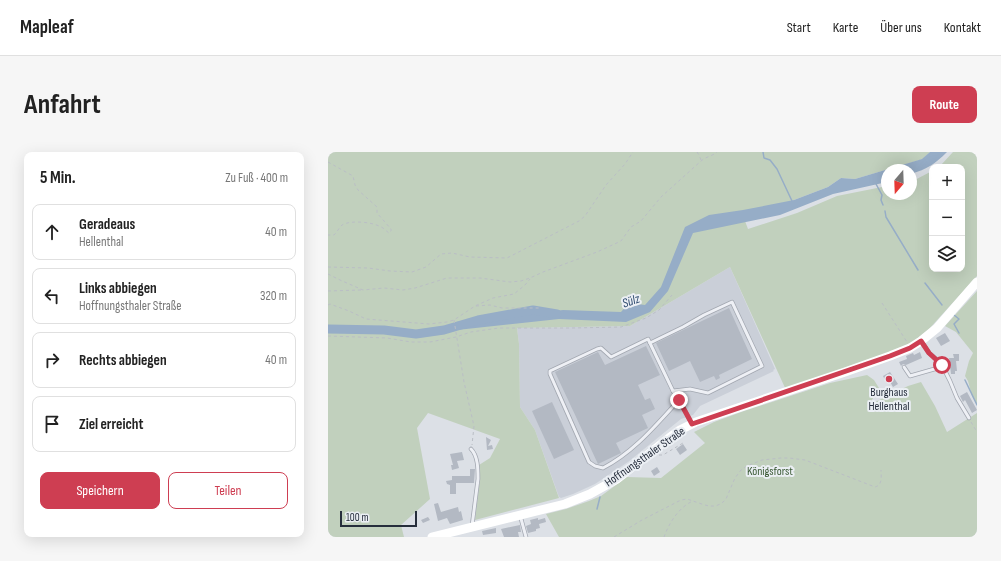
<!DOCTYPE html>
<html lang="de">
<head>
<meta charset="utf-8">
<style>
  body { margin:0; font-family:"Sofia Sans Condensed",sans-serif; background:#f6f6f6; color:#222 }
  .controls { position:absolute; right:12px; top:12px; display:grid; overflow:hidden; border-radius:8px; box-shadow:0 4px 16px #0002 }
  .controls button { width:36px; height:36px; display:grid; place-items:center; padding:0; border:0; border-bottom:1px solid #e0e0e0; background:#fff; color:#222; font:20px sans-serif }
  .compass { position:absolute; left:553px; top:12px; width:36px; height:36px; border-radius:50%; background:#fff; box-shadow:0 4px 16px #0002; rotate:199deg }
  .scale { position:absolute; left:12px; bottom:10px; width:77px; box-sizing:border-box; padding-left:4px; border:2px solid #262e3c; border-top:0; font-size:11px; line-height:14px; white-space:nowrap; color:#262e3c; -webkit-text-stroke:3px #ebeff4; paint-order:stroke }
  .stop { position:absolute; width:12px; height:12px; margin:-9px; border:3px solid #ce3e52; border-radius:50%; background:#fff }
  .stop.end { background:#ce3e52; border-color:#fff; box-shadow:0 1px 4px #0008 }
  .list { margin:0; padding:0; list-style:none }
  h2 { display:flex; justify-content:space-between; align-items:center; height:52px; margin:0; padding:0 16px; font-size:17px }
  h2 small { font-size:13px; font-weight:400; color:#767676 }
  .list li { display:grid; grid-template-columns:26px 1fr auto; gap:12px; align-items:center; box-sizing:border-box; height:56px; margin:0 8px 8px; padding:0 8px; border:1px solid #e0e0e0; border-radius:8px }
  .list b { display:block; font-size:15px; white-space:nowrap }
  .list p { margin:0; font-size:13px; white-space:nowrap; color:#767676 }
  .list em { font-size:13px; font-style:normal; color:#767676 }
  .actions { display:flex; gap:8px; padding:12px 16px }
  .actions a { flex:1; padding:9px 0; border:1px solid #ce3e52; border-radius:8px; text-align:center; font-size:14px; color:#ce3e52 }
  .actions .main { background:#ce3e52; color:#fff }
  .icon { flex:none; width:22px; height:22px; fill:none; stroke:currentColor; stroke-width:2; stroke-linecap:round; stroke-linejoin:round }
  .map { position:relative; flex:none; width:649px; height:385px; overflow:hidden; border-radius:8px }
  header { display:flex; align-items:center; gap:24px; box-sizing:border-box; height:56px; padding:0 20px; background:#fff; border-bottom:1px solid #e0e0e0 }
  header strong { font-size:19px }
  nav { display:flex; gap:22px; margin-inline-start:auto; font-size:14px }
  .intro { display:flex; align-items:center; justify-content:space-between; box-sizing:border-box; height:96px; padding:0 24px }
  h1 { margin:0; font-size:28px }
  .button { padding:10px 18px; border-radius:8px; background:#ce3e52; color:#fff; font-size:14px; font-weight:700 }
  main { display:flex; gap:24px; padding:0 24px }
  aside { flex:1; background:#fff; border-radius:8px; box-shadow:0 4px 16px #0002 }
  .map>svg:first-child { display:block }
  .built { fill:#cacfd8 }
  .green { fill:#c1d0bd }
  .water { fill:#96adc7 }
  .lines { fill:none; stroke-linecap:round; stroke-linejoin:round }
  .stream { stroke:#96adc7; stroke-width:1.5 }
  .river { stroke:#96adc7; stroke-width:9 }
  .building { fill:#b3b9c3 }
  .lane-casing { stroke:#a2a7b0; stroke-width:4.5 }
  .path { stroke:#babec5; stroke-width:1; stroke-dasharray:3 3; stroke-linecap:butt }
  .lane { stroke:#eef0f5; stroke-width:3 }
  .secondary { stroke:#fff; stroke-width:9 }
  .route { stroke:#ce3e52; stroke-width:5 }
  .poi-dot { fill:#ce3e52; stroke:#ebeff4; stroke-width:1.5 }
  .labels { text-anchor:middle; dominant-baseline:central; stroke-width:4; stroke-linejoin:round; paint-order:stroke }
  .poi-label { font-size:12px; fill:#262e3c; stroke:#ebeff4 }
  .street-label { font-size:12px; fill:#262e3c; stroke:#ebeff4 }
  .park-label { font-size:12px; fill:#395833; stroke:#ebeff4 }
  .water-label { font-size:13px; font-style:italic; fill:#304c70; stroke:#ebeff4 }
</style>
</head>
<body>
<header>
<strong>Mapleaf</strong>
<nav><a>Start</a><a>Karte</a><a>Über uns</a><a>Kontakt</a></nav>
</header>
<div class="intro"><h1>Anfahrt</h1><a class="button">Route</a></div>
<main>
<aside>
<h2>5 Min.<small>Zu Fuß · 400 m</small></h2>
<ul class="list">
<li><svg class="icon" aria-label="ahead" viewBox="0 0 24 24"><path d="M12 20V5M6 11l6-6 6 6"/></svg><div><b>Geradeaus</b><p>Hellenthal</p></div><em>40 m</em></li>
<li><svg class="icon" aria-label="left" viewBox="0 0 24 24"><path d="M17 20v-9H6M10 6l-5 5 5 5"/></svg><div><b>Links abbiegen</b><p>Hoffnungsthaler Straße</p></div><em>320 m</em></li>
<li><svg class="icon" aria-label="right" viewBox="0 0 24 24"><path d="M7 20v-9h11M14 6l5 5-5 5"/></svg><div><b>Rechts abbiegen</b></div><em>40 m</em></li>
<li><svg class="icon" aria-label="arrive" viewBox="0 0 24 24"><path d="M6 21V4h12l-3 4 3 4H6"/></svg><div><b>Ziel erreicht</b></div></li>
</ul>
<div class="actions"><a class="main">Speichern</a><a>Teilen</a></div>
</aside>
<div class="map">
<svg width="649" height="385" viewBox="0 0 649 385">
  <rect width="100%" height="100%" fill="#dce0e6"/>
  <path class="built" d="M402 115 447 217 445 218 446 219 372 254 365 263 353 267 300 310 267 332 245 342 233 346 231 345 207 278 192 255 191 192 189 176 302 174Z"/>
  <g class="green">
    <path d="M0 0H602L595 7 527 27 513 26 500 35 466 48 417 69 420 77 469 61 509 44 559 34V42H565V43L569 42H583V30L604 19V117H634V15H610L613 13 625 0H649V124L601 177 581 193 458 238 402 115 302 174 189 176 191 192 192 255 207 278 231 346 147 368 152 327 151 313 162 306 172 287 100 261 89 276 102 347 73 373 76 385H0Z"/>
    <path d="M649 139V253L644 244 640 229 637 224 641 209 645 201 628 180 617 174Z"/>
    <path d="M539 223 546 228 551 236 541 253 580 234 593 230 607 254 619 280 649 261V385H231L218 362 238 357 261 349 273 344 299 325 333 326 377 291 366 280 386 270 416 259 502 231Z"/>
  </g>
  <path class="water" d="M602 0H619C607 12 599 17 583 22V18H559V30L505 42 452 63 365 81 340 139 322 160 298 170 231 167 129 178 128 170 194 163 235 158 293 160 301 151 317 153 333 135 357 75 381 63 415 58 466 48 500 35 513 26 527 27 594 7Z"/>
  <g class="lines">
    <g class="stream">
      <path d="M435 0 436 6 442 8 449 17 464 49"/>
      <path d="M548 32 554 43 553 48 555 53"/>
      <path d="M557 59 558 65 590 118"/>
      <path d="M597 131 614 153"/>
      <path d="M626 163 631 167 626 172 631 181"/>
      <path d="M637 228 649 253"/>
      <path d="M269 357 272 345"/>
    </g>
    <path class="river" d="M0 177 56 178 88 182 116 178 150 168 205 158 229 162"/>
  </g>
  <g class="building">
    <path d="M401 156 424 207 391 223 392 226 388 228 386 224 372 230 362 209 341 219 328 191Z"/>
    <path d="M617 181 622 189 613 194 608 186Z"/>
    <path d="M318 194 332 223 310 233 317 248 322 246 327 257 314 263 320 276 288 291 293 301 270 312 227 220 270 200 277 213Z"/>
    <path d="M592 200 594 206 578 213 575 212 573 214 571 210 579 207 578 204 585 201 586 203Z"/>
    <path d="M625 202H631V209H628L629 219H627V222H623L621 206H626Z"/>
    <path d="M562 220 570 232 565 235 561 228 558 230 555 224Z"/>
    <path d="M639 240 649 258 644 261 637 248 635 250 632 244Z"/>
    <path d="M224 250 246 298 226 307 204 259Z"/>
    <path d="M158 285 163 288 160 294 164 293 165 297 159 298Z"/>
    <path d="M355 292 359 298 352 303 348 297Z"/>
    <path d="M134 300 136 308 129 309 131 316 124 318 123 313H125L122 302Z"/>
    <path d="M329 315 332 320 326 324 323 319Z"/>
    <path d="M142 317H147L146 331H128V342H122V333L119 332 118 329 124 328V324H142Z"/>
    <path d="M110 351 113 360 130 355 131 360 133 359 135 368 122 372 119 366 110 369 106 352Z"/>
    <path d="M100 365 102 368 95 371 93 368Z"/>
    <path d="M210 366V368L217 366 218 370 211 372 212 376 208 377V379L200 381 198 374 203 372 202 368Z"/>
    <path d="M192 373 193 380H190L191 385H176L173 377Z"/>
    <path d="M168 376V381L155 383 154 379Z"/>
  </g>
  <g class="lines">
    <g class="lane-casing">
      <g id="lane">
        <path d="M594 190 601 201 613 211 622 229 629 246 641 266"/>
        <path d="M322 191 355 175 376 163 404 150 434 214 380 241 362 237 345 239"/>
        <path d="M576 215 582 224 610 216 614 213"/>
        <path d="M351 248C328 273 306 300 275 316L267 314 261 310 222 222V219L269 197 273 196 283 205 320 187 345 239 351 248 363 270"/>
        <path d="M143 297C150 304 150 317 150 327L144 374"/>
        <path d="M192 363 198 385"/>
      </g>
    </g>
    <g class="path">
      <path d="M369 0 371 3 373 8"/>
      <path d="M0 10 25 24 27 33 30 38 49 55V61L63 77V79L61 81C58 79 55 75 51 74 43 70 22 68 14 73 11 76 9 80 6 83H0"/>
      <path d="M0 115 40 116 62 119 84 120 98 115 113 102 124 101 142 105 179 106 251 69 257 64 278 33 297 12 305 0"/>
      <path d="M0 122 12 128 35 138 56 136 75 138 87 136 119 126H152L182 130 193 129 202 126 215 120 269 100 293 89 303 75 313 69 333 45 373 9C379 4 385 4 389 0"/>
      <path d="M0 139 33 138"/>
      <path d="M554 151 579 190"/>
      <path d="M0 153 2 152 21 159 38 167 101 172 119 170 126 168 147 154 165 146 186 142 197 133 202 127"/>
      <path d="M148 154 162 153 174 156H211"/>
      <path d="M126 168 136 230 146 274 144 293"/>
      <path d="M0 184 59 186 83 190H102L128 185 143 180 171 176H244L293 175 318 166 331 158 344 143"/>
      <path d="M643 270 649 280"/>
      <path d="M331 303H335L355 291"/>
      <path d="M286 385 314 368 353 348 359 347 365 349"/>
      <path d="M336 385C341 371 351 355 365 349 377 353 388 359 398 347L407 326 413 318 419 314 434 308 453 306H461L477 308 547 335C555 333 553 324 553 318"/>
    </g>
    <use href="#lane" class="lane"/>
    <path class="secondary" d="M104 385 237 352 262 342 289 327 341 286 352 278 368 270 517 220 562 204 582 196 593 189 609 176 649 130"/>
  </g>
  <g class="lines">
    <path class="route" d="M351 248 364 272 562 204 582 196 593 189 601 201 614 213"/>
  </g>
  <circle class="poi-dot" cx="561" cy="227" r="4"/>
  <g class="labels">
    <g class="poi-label">
      <text x="561" y="240">Burghaus<tspan x="561" dy="14">Hellenthal</tspan></text>
    </g>
    <g class="street-label">
      <text transform="translate(317 305) rotate(-35)">Hoffnungsthaler Straße</text>
    </g>
    <g class="park-label">
      <text x="442" y="319">Königsforst</text>
    </g>
    <g class="water-label">
      <text transform="translate(303 149) rotate(-19)">Sülz</text>
    </g>
  </g>
</svg>
<div class="controls">
<button>+</button>
<button>−</button>
<button><svg class="icon" aria-label="layers" viewBox="0 0 24 24"><path d="M12 4l9 5-9 5-9-5zM3 14l9 5 9-5"/></svg></button>
</div>
<svg class="compass" viewBox="-18 -18 36 36"><path d="M0-13l5 13h-10z" fill="#e53935"/><path d="M0 13l5-13h-10z" fill="#767676"/></svg>
<div class="scale">100 m</div>
<div class="stop" style="left:614px;top:213px"></div>
<div class="stop end" style="left:351px;top:248px"></div>
</div>
</main>
</body>
</html>
